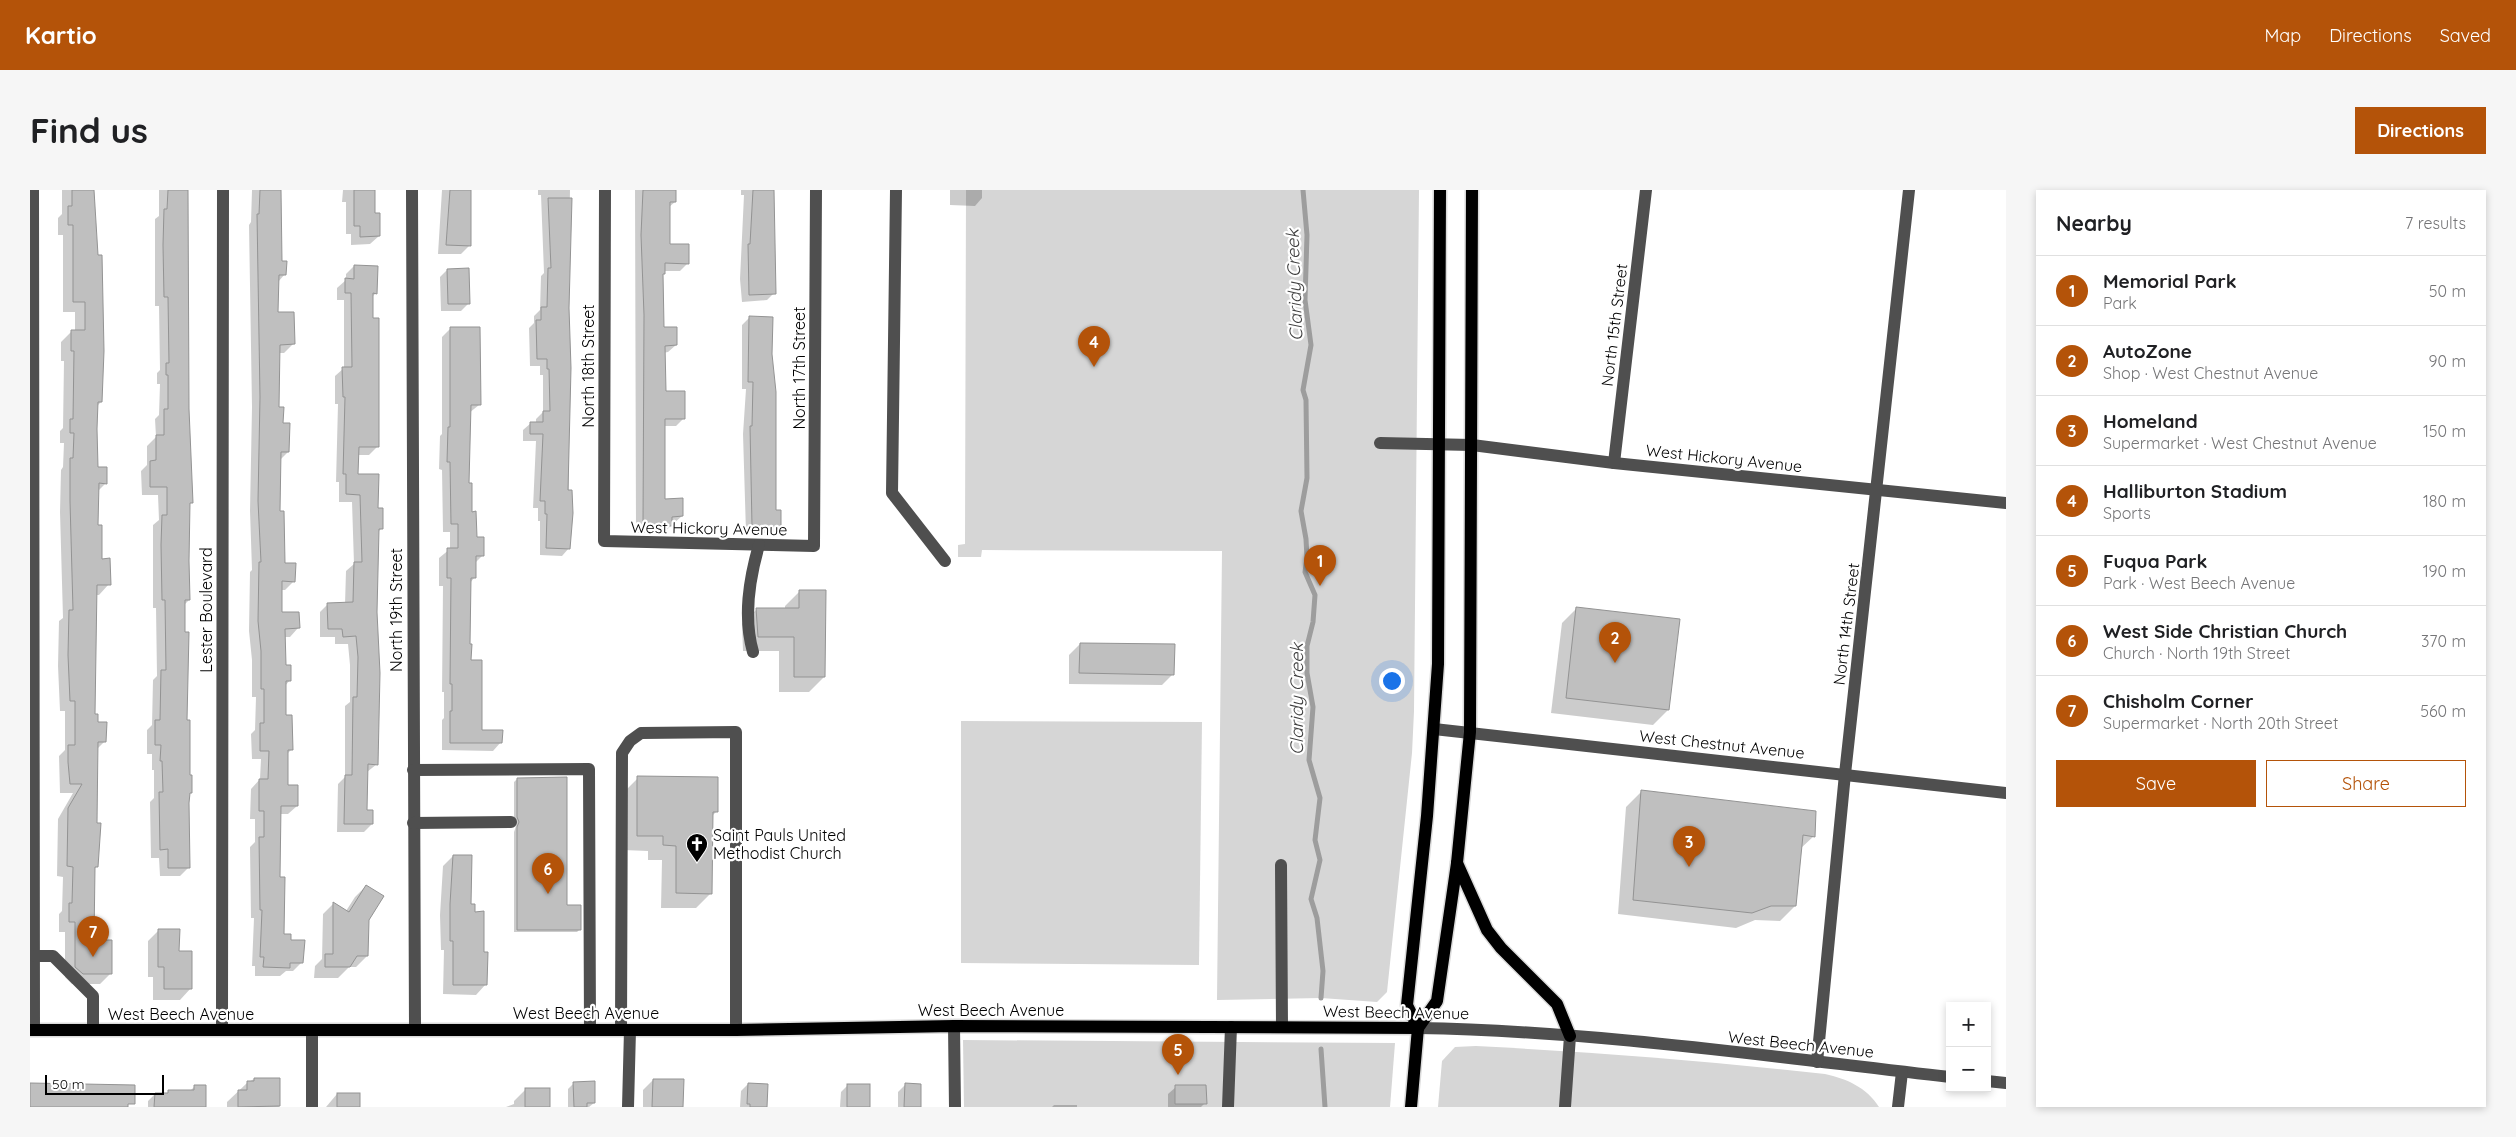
<!DOCTYPE html>
<html lang="en">
<head>
<meta charset="utf-8">
<style>
  body { margin:0; font-family:Quicksand,sans-serif; background:#f6f6f6; color:#202124 }
  .controls { position:absolute; right:15px; bottom:15px; display:grid; overflow:hidden; border-radius:0px; box-shadow:0 2px 8px #0003 }
  .controls button { width:45px; height:45px; display:grid; place-items:center; padding:0; border:0; border-bottom:1px solid #e0e0e0; background:#fff; color:#202124; font:25px sans-serif }
  .scale { position:absolute; left:15px; bottom:12px; width:119px; box-sizing:border-box; padding-left:5px; border:2px solid #000; border-top:0; font-size:14px; line-height:18px; white-space:nowrap; color:#000; -webkit-text-stroke:4px #fff; paint-order:stroke }
  .you { position:absolute; left:1361px; top:490px; width:18px; height:18px; margin:-12px; border:4px solid #fff; border-radius:50%; background:#1a73e8; box-shadow:0 0 0 8px #1a73e833 }
  .badge { display:grid; place-items:center; width:32px; height:32px; border-radius:50%; background:#b45309; color:#fff; font-size:16px; font-weight:700 }
  .pin { position:absolute; translate:-50% -41px; filter:drop-shadow(0 1px 2px #0008) }
  .pin::after { content:''; position:absolute; top:26px; width:18px; height:15px; background:inherit; clip-path:polygon(0 0,100% 0,50% 100%) }
  .list { margin:0; padding:0; list-style:none }
  h2 { display:flex; justify-content:space-between; align-items:center; height:65px; margin:0; padding:0 20px; font-size:21px }
  h2 small { font-size:16px; font-weight:400; color:#757577 }
  .list li { display:grid; grid-template-columns:32px 1fr auto; gap:15px; align-items:center; box-sizing:border-box; height:70px; padding:0 20px; border-top:1px solid #e0e0e0 }
  .list b { display:block; font-size:19px; white-space:nowrap }
  .list p { margin:0; font-size:16px; white-space:nowrap; color:#757577 }
  .list em { font-size:16px; font-style:normal; color:#757577 }
  .actions { display:flex; gap:10px; padding:15px 20px }
  .actions a { flex:1; padding:11px 0; border:1px solid #b45309; border-radius:0px; text-align:center; font-size:18px; color:#b45309 }
  .actions .main { background:#b45309; color:#fff }
  .map { position:relative; flex:none; width:1976px; height:917px; overflow:hidden; border-radius:0px }
  header { display:flex; align-items:center; gap:30px; box-sizing:border-box; height:70px; padding:0 25px; background:#b45309; color:#fff }
  header strong { font-size:24px }
  nav { display:flex; gap:28px; margin-inline-start:auto; font-size:18px }
  .intro { display:flex; align-items:center; justify-content:space-between; box-sizing:border-box; height:120px; padding:0 30px }
  h1 { margin:0; font-size:35px }
  .button { padding:12px 22px; border-radius:0px; background:#b45309; color:#fff; font-size:18px; font-weight:700 }
  main { display:flex; gap:30px; padding:0 30px }
  aside { flex:1; background:#fff; border-radius:0px; box-shadow:0 2px 8px #0003 }
  .map>svg:first-child { display:block }
  .green { fill:#d6d6d6 }
  .shadow { fill:#0003 }
  .lines { fill:none; stroke-linecap:round; stroke-linejoin:round }
  .stream { stroke:#9d9d9d; stroke-width:5 }
  .building { fill:#bfbfbf; stroke:#939393 }
  .major-casing { stroke:#dbdbdb; stroke-width:15 }
  .minor { stroke:#4f4f4f; stroke-width:12 }
  .major { stroke:#000; stroke-width:12 }
  .labels { text-anchor:middle; dominant-baseline:central; stroke-width:4.5; stroke-linejoin:round; paint-order:stroke }
  .street-label { font-size:16px; fill:#000; stroke:#fff }
  .poi-label { font-size:16px; fill:#000; stroke:#fff; text-anchor:start }
  .water-label { font-size:18px; font-style:italic; fill:#3e3e3e; stroke:#fff }
</style>
</head>
<body>
<header>
<strong>Kartio</strong>
<nav><a>Map</a><a>Directions</a><a>Saved</a></nav>
</header>
<div class="intro"><h1>Find us</h1><a class="button">Directions</a></div>
<main>
<div class="map">
<svg width="1976" height="917" viewBox="0 0 1976 917">
  <rect width="100%" height="100%" fill="#fff"/>
  <g class="green">
    <path d="M936 0H1389L1384 521 1382 563 1357 802 1347 812 1291 808 1187 810 1192 361 952 360 951 367H928V355L935 354Z"/>
    <path d="M931 531 1172 532 1169 775 931 773Z"/>
    <path d="M933 850 1365 853 1360 917H934Z"/>
    <path d="M1446 856C1563 862 1679 871 1795 884 1817 889 1836 897 1849 917H1408L1412 871 1425 857Z"/>
  </g>
  <g class="shadow">
    <path d="M32 0H64L71 212 67 216V278L76 293 68 301 67 336 70 370 79 394 69 405H65L64 525 75 551 66 560 67 676 64 679 63 751 80 784 70 794H42L35 787V742H29V724L32 721 33 687 27 686 28 629 43 603H30L29 566 35 560V521H30L28 476 29 431 33 428 30 322 31 280 33 277 34 253H30V241L33 238 34 171H31V152L41 142 45 141V122H33V45H28V28L32 24Z"/>
    <path d="M129 0H158L156 120 161 312 159 315V410L154 415 156 531 161 602 158 605 159 677 150 686H130L129 668H121L120 612 124 608V580H122V564H117V540L122 535 123 490 127 486 126 418H123V335L129 330 128 305H112L111 281 117 275V256L126 247 125 229 129 225 130 194H127V183L130 180 129 116H125V29L129 26Z"/>
    <path d="M222 0H250L251 72 255 84 248 92 247 123 263 154 254 163H249L248 219 258 262 250 270 249 322 254 374 264 391 255 400H251V423L268 438 260 447H254L255 476 260 490 255 496 254 526 261 560 257 564V596L267 616 258 624H249L248 688 253 745 260 751 272 772 263 781H256L250 786H225V776H222L224 728H221L220 657 225 652V629H220L221 599 230 589 231 569H222L221 544 225 540 226 507H222V470L219 441 220 382 222 380 220 321 222 217 219 35 221 32Z"/>
    <path d="M313 0H344L343 24 349 46 340 54 321 55V44H316V12H312Z"/>
    <path d="M412 0H440V55L431 64H408Z"/>
    <path d="M508 0H540L538 118 539 358 532 366 510 365V331H508V318H503L506 251H493V240L501 233H506V229L513 222V185H510V176H500L499 138 504 133V126L510 120 511 86 514 83 511 5H508Z"/>
    <path d="M605 0H645V12L639 17V55L658 73 650 81H633L631 86 632 138 646 155 638 162 633 163 634 202 653 229 646 236H633V310L652 326 633 343H606Z"/>
    <path d="M711 0H744V103L737 110 712 112 710 89 714 5H711Z"/>
    <path d="M920 0H952V8L945 16 920 15Z"/>
    <path d="M324 76 346 103 342 107 347 257 339 265H327V285L347 319 352 338 348 342 346 422 347 574 337 582 336 621 342 634 334 642H307L308 594 315 587V516L320 512V475L318 454H305V447H290V422L298 414H315L316 381 324 374 322 312H309V292H306L308 214H305V186L314 178V110H307V98L316 90V84Z"/>
    <path d="M417 80 439 113 431 121H411L410 87Z"/>
    <path d="M719 128 741 164 745 321 750 336 742 343H716L713 244 716 199H712V135Z"/>
    <path d="M420 139 449 215 439 223 438 294 446 348 453 365 445 373 444 388 440 393V471L450 541 471 552 463 561 412 560V530L414 528V502H412L413 396H409V368L420 359V342H413L412 280 409 279 410 246 412 244V147Z"/>
    <path d="M770 401 794 487 779 502H749V461H713L712 434 727 419 755 420V416Z"/>
    <path d="M1547 418 1638 520 1623 535 1521 523 1532 433Z"/>
    <path d="M1050 454 1143 484 1132 495 1039 494V465Z"/>
    <path d="M608 588 686 622 682 626 681 703 666 718H631L632 670H618V661L593 660V603Z"/>
    <path d="M487 589 536 717 550 739 547 742H484V642L486 636 484 631V592Z"/>
    <path d="M1611 602 1784 646 1770 659 1765 716 1750 731 1725 730 1706 738 1588 724 1596 617Z"/>
    <path d="M423 666 453 763 456 794 446 805 413 804 414 760H411L410 725 413 676Z"/>
    <path d="M336 696 337 766 326 777H319L308 788H284L285 776 292 769 293 724 303 714 316 721 325 707Z"/>
    <path d="M129 740 148 762 161 798 150 810H123V787H118V751Z"/>
    <path d="M224 889H248L249 917H197V912L217 893Z"/>
    <path d="M623 890 652 917H613V900Z"/>
    <path d="M544 893 564 913 559 917H538V899Z"/>
    <path d="M718 894 736 917H710L711 901Z"/>
    <path d="M818 895 838 917H810L811 902Z"/>
    <path d="M875 895 890 917H868V902Z"/>
    <path d="M165 896 175 917H118V911L125 904 159 902Z"/>
    <path d="M1146 897 1175 913 1171 917H1138V904Z"/>
    <path d="M495 900 519 917H476L484 914V911Z"/>
    <path d="M307 904 328 917H296Z"/>
    <path d="M1024 915H1047V917H1022Z"/>
  </g>
  <g class="lines">
    <g class="stream">
      <path d="M1273 0 1277 45 1275 110 1281 155 1273 200 1276 210 1277 288 1271 321 1276 349 1277 368 1275 382 1285 405 1283 432 1277 456V483L1283 517 1279 570 1290 608 1285 650 1290 670 1281 709 1287 728 1293 781 1291 808"/>
      <path d="M1291 859 1295 917"/>
    </g>
  </g>
  <g class="building">
    <path d="M42 0H64L68 65H72L74 161 72 212H68L67 239 68 277H77V294L69 293 68 335H72V369L80 368 81 395H67L65 524H68V532H77L76 552H68L67 633H71L68 677H65L64 750H82V784H53L45 777V732H39V713H42L43 677 37 676 38 618 52 594H40L38 572V555H45V511H40L38 465 39 420H43L40 311V268H43L44 243H40V229H43L44 161H41V140H55V112H43V35H38V16H42Z"/>
    <path d="M138 0H158L159 219 163 313H160L159 371 160 410H155V442H159L157 530H160V585H162V603H160L159 613 160 678H138V659L130 660 129 602H133L132 571H130L131 555H125V530H130L131 480H136L135 410H132L131 355 132 325H137V297H120V271L126 270V245H134V219H138V185H136V173H139L138 107H134L133 55 134 19H137Z"/>
    <path d="M230 0H251L252 71H257L256 85H249L248 122H264L265 154 250 155 249 217H254L253 233H260L259 262H251L250 321H254L255 373H266L265 392 252 391V422H269L270 438 255 439 256 475H261V491H256V525H262L263 560H258V595H268V616H251L250 687H255L254 744H261V750H275L273 773H260V778L233 777 234 767H230L232 720H230L229 647H234V621H229V589H238L239 561H230V533H234V499H231V461L228 431 229 372H231L228 311 230 207 227 24H229Z"/>
    <path d="M324 0H345V23H350V46L330 47V36H324Z"/>
    <path d="M420 0H441V56L416 55Z"/>
    <path d="M613 0H646V12H640V54H659V74L635 73V84H633L634 137H647V155L635 156 636 201H655V229H635V309L653 308V326L642 327V336L613 335 614 125 611 45Z"/>
    <path d="M723 0H744L746 104 719 105 718 54H720Z"/>
    <path d="M518 8H542L539 118 541 178 538 300H542L543 323 540 359 516 358 517 324H515V311H510L513 244H500V232H513V221H520L519 179H517V169H507L506 130H511V117H517L518 78H521Z"/>
    <path d="M324 75 348 76 347 104 343 103V128H349V257H329L328 284H349L348 318H353V339H349L347 422 350 483 348 575 338 574 337 620H343V634H314L315 585H322L323 507H327L328 467 326 446 313 447 312 439H298L297 413 323 412 324 372H332L330 305 316 304V284H313L315 207H313L312 177H322L321 103H315V88L324 89Z"/>
    <path d="M439 78 440 114H418L417 79Z"/>
    <path d="M719 126 743 127 742 164 746 202V320H751V337L722 336 720 236H722L723 192H718Z"/>
    <path d="M420 137H450L451 215H441L439 293H442V322L446 321 447 347H454V366H446V388H441L440 454H442L441 470H452V540H473L472 553H420V521H422V494H420L421 388H417V358H428V334H421L420 272H417L418 237H420Z"/>
    <path d="M769 400H796L795 487H764V447H728L726 418H769Z"/>
    <path d="M1546 417 1650 429 1639 520 1536 508Z"/>
    <path d="M1050 453 1145 454 1144 485 1049 483Z"/>
    <path d="M607 586 688 587V622H683L682 704 646 703V656L633 655V646H607Z"/>
    <path d="M537 587V715H551V740H487V637L489 632 487 627V588Z"/>
    <path d="M1611 600 1786 621 1785 647 1773 645 1766 716H1741L1722 723 1603 710Z"/>
    <path d="M423 665H442L441 714H445V722L454 721V762H458L457 795H423V751H420V714Z"/>
    <path d="M336 695 354 706 339 730 338 766H327L320 777H295V764H303V712L319 722Z"/>
    <path d="M128 739H150L149 761H162V799H134V777H128Z"/>
    <path d="M224 888H250V916L208 917V900H217V891H224Z"/>
    <path d="M623 889H654L653 917H622Z"/>
    <path d="M565 891V913H557V917H544L543 892Z"/>
    <path d="M0 893 105 895V914H98V917H0Z"/>
    <path d="M718 893 738 894 737 917H720V914H717Z"/>
    <path d="M875 893 891 894V917H874Z"/>
    <rect x="817" y="894" width="23" height="23"/>
    <path d="M164 895H176V917H124L125 903H138V900H164Z"/>
    <path d="M1145 895H1176L1177 914H1145Z"/>
    <rect x="495" y="898" width="25" height="19"/>
    <rect x="307" y="903" width="23" height="14"/>
  </g>
  <g class="lines">
    <g class="major-casing">
      <g id="major">
        <path d="M1427 673 1457 740 1471 758 1527 814 1540 846"/>
        <path d="M1388 838 1407 811 1427 673 1440 542 1442 0"/>
        <path d="M0 840H706L924 836 1388 838"/>
        <path d="M1381 917 1388 838 1377 815 1397 626 1408 474 1410 0"/>
      </g>
    </g>
    <g class="minor">
      <path d="M3 0 4 840"/>
      <path d="M382 0 385 840"/>
      <path d="M575 0 574 351 784 356 786 0"/>
      <path d="M866 0 862 303 915 371"/>
      <path d="M1350 253 1442 255 1584 273 1976 313"/>
      <path d="M1584 273 1616 0"/>
      <path d="M723 462C713 427 719 390 729 355"/>
      <path d="M1404 539 1976 603"/>
      <path d="M383 580 559 579 560 840"/>
      <path d="M383 633 481 632"/>
      <path d="M1251 675 1252 837"/>
      <path d="M4 766H23L63 806V840"/>
      <path d="M924 836 925 917"/>
      <path d="M1388 838C1566 841 1743 867 1920 887"/>
      <path d="M192 840 193 0"/>
      <path d="M591 840 592 563 600 551 611 543 706 542V840"/>
      <path d="M1787 872 1815 584 1879 0"/>
      <path d="M1957 891 1976 893"/>
      <path d="M282 917V840"/>
      <path d="M598 917 600 840"/>
      <path d="M1198 917 1201 837"/>
      <path d="M1535 917 1540 846"/>
      <path d="M1868 917 1872 882"/>
    </g>
    <use href="#major" class="major"/>
  </g>
  <defs>
    <g id="church-pin" transform="scale(1.125)"><path d="M0 17L-7.5 6A9.5 9.5 0 1 1 7.5 6Z" fill="#000" stroke="#fff"/><path d="M-1.2-6h2.4v3.5h3.3v2.4h-3.3V6h-2.4V-.1h-3.3v-2.4h3.3Z" fill="#fff"/></g>
  </defs>
  <g fill-rule="evenodd">
    <use href="#church-pin" x="667" y="654"/>
  </g>
  <g class="labels">
    <g class="street-label">
      <text transform="translate(1584 135) rotate(-83)">North 15th Street</text>
      <text transform="translate(558 176) rotate(-90)">North 18th Street</text>
      <text transform="translate(769 178) rotate(-90)">North 17th Street</text>
      <text transform="translate(1694 268) rotate(6)">West Hickory Avenue</text>
      <text transform="translate(679 338) rotate(1)">West Hickory Avenue</text>
      <text transform="translate(176 420) rotate(-90)">Lester Boulevard</text>
      <text transform="translate(366 420) rotate(-90)">North 19th Street</text>
      <text transform="translate(1816 434) rotate(-83)">North 14th Street</text>
      <text transform="translate(1692 554) rotate(6)">West Chestnut Avenue</text>
      <text x="961" y="820">West Beech Avenue</text>
      <text transform="translate(1366 822) rotate(1)">West Beech Avenue</text>
      <text x="556" y="823">West Beech Avenue</text>
      <text x="151" y="824">West Beech Avenue</text>
      <text transform="translate(1771 854) rotate(6)">West Beech Avenue</text>
    </g>
    <g class="poi-label">
      <text x="683" y="645">Saint Pauls United<tspan x="683" dy="18">Methodist Church</tspan></text>
    </g>
    <g class="water-label">
      <text transform="translate(1264 95) rotate(-92)">Claridy Creek</text>
      <text transform="translate(1266 509) rotate(-90)">Claridy Creek</text>
    </g>
  </g>
</svg>
<div class="controls">
<button>+</button>
<button>−</button>
</div>
<div class="scale">50 m</div>
<div class="you"></div>
<div class="pin badge" style="left:1290px;top:396px">1</div>
<div class="pin badge" style="left:1585px;top:473px">2</div>
<div class="pin badge" style="left:1659px;top:677px">3</div>
<div class="pin badge" style="left:1064px;top:177px">4</div>
<div class="pin badge" style="left:1148px;top:885px">5</div>
<div class="pin badge" style="left:518px;top:704px">6</div>
<div class="pin badge" style="left:63px;top:767px">7</div>
</div>
<aside>
<h2>Nearby<small>7 results</small></h2>
<ul class="list">
<li><span class="badge">1</span><div><b>Memorial Park</b><p>Park</p></div><em>50 m</em></li>
<li><span class="badge">2</span><div><b>AutoZone</b><p>Shop · West Chestnut Avenue</p></div><em>90 m</em></li>
<li><span class="badge">3</span><div><b>Homeland</b><p>Supermarket · West Chestnut Avenue</p></div><em>150 m</em></li>
<li><span class="badge">4</span><div><b>Halliburton Stadium</b><p>Sports</p></div><em>180 m</em></li>
<li><span class="badge">5</span><div><b>Fuqua Park</b><p>Park · West Beech Avenue</p></div><em>190 m</em></li>
<li><span class="badge">6</span><div><b>West Side Christian Church</b><p>Church · North 19th Street</p></div><em>370 m</em></li>
<li><span class="badge">7</span><div><b>Chisholm Corner</b><p>Supermarket · North 20th Street</p></div><em>560 m</em></li>
</ul>
<div class="actions"><a class="main">Save</a><a>Share</a></div>
</aside>
</main>
</body>
</html>
